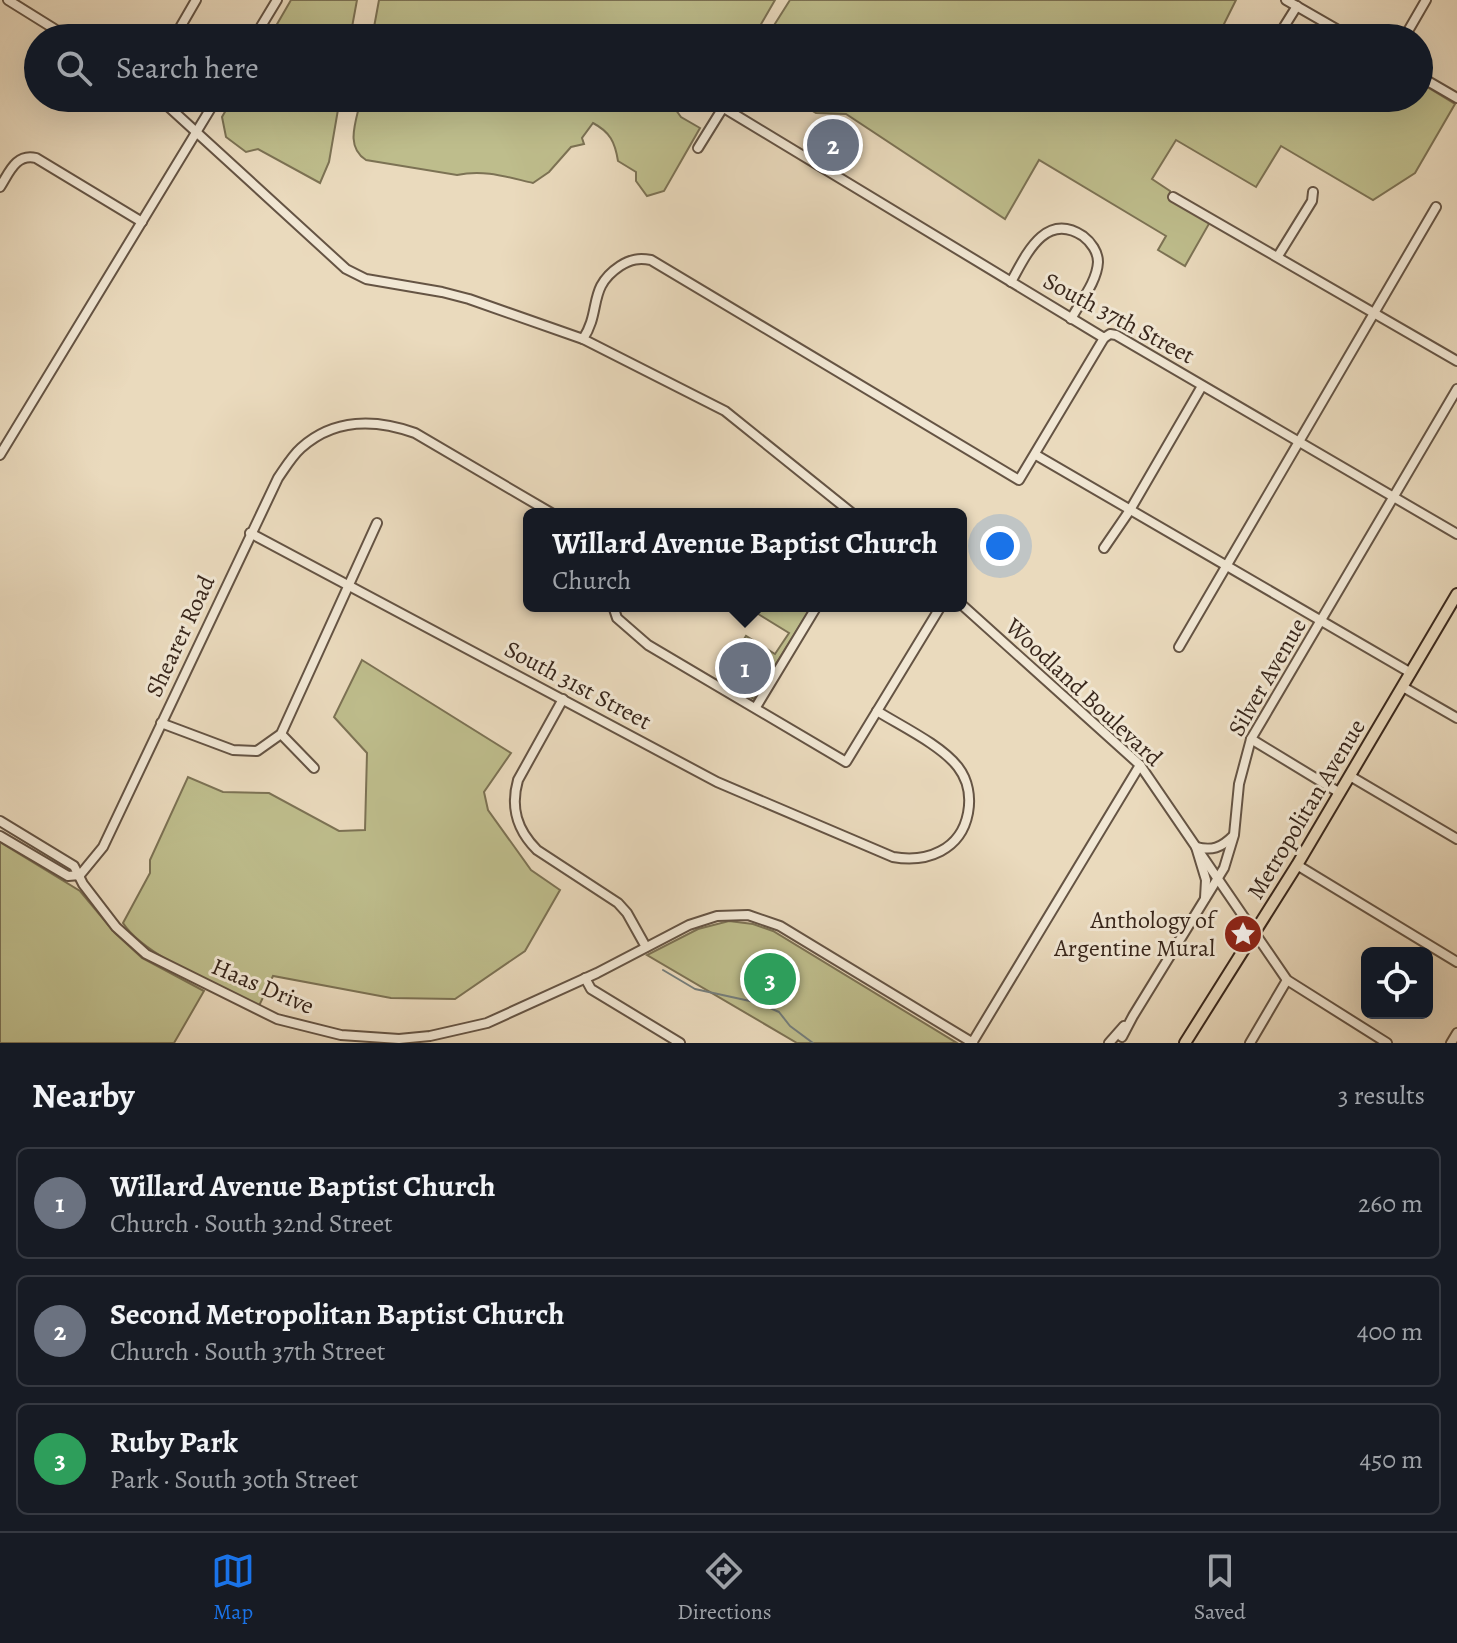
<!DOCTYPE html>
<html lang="en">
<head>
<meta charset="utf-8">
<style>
  body { margin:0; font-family:Alegreya,serif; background:#20242c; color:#f1f3f6 }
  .controls { position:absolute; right:24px; bottom:24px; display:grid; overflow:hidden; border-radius:12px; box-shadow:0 8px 32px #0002 }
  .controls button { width:72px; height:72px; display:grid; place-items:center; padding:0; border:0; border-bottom:2px solid #363941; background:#171b24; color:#f1f3f6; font:40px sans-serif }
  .you { position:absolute; left:1000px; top:546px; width:28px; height:28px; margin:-20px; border:6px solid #fff; border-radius:50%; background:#1a73e8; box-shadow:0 0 0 12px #1a73e833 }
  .badge { display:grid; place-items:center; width:52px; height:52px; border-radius:50%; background:#1a73e8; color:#fff; font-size:26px; font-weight:700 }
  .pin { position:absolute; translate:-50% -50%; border:4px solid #fff; box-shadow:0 2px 8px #0006 }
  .popup { position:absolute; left:523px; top:508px; width:444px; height:104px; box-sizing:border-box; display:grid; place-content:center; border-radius:12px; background:#171b24; filter:drop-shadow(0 2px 6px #0005); font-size:26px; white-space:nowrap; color:#9ea1a6 }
  .popup b { font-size:30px; color:#f1f3f6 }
  .popup::after { content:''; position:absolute; left:50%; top:100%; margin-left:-16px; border:16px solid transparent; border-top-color:#171b24 }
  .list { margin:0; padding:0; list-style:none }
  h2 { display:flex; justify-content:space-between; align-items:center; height:104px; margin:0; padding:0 32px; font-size:34px }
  h2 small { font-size:26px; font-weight:400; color:#9ea1a6 }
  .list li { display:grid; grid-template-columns:52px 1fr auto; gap:24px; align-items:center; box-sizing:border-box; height:112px; margin:0 16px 16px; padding:0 16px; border:2px solid #363941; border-radius:12px }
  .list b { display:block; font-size:30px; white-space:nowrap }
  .list p { margin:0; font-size:26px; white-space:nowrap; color:#9ea1a6 }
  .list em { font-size:26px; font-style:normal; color:#9ea1a6 }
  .icon { flex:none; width:44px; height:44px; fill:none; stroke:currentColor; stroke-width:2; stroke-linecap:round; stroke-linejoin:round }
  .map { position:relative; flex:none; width:1457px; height:1043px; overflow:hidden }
  .search { position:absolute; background:#171b24; box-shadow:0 8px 32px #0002; left:24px; right:24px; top:24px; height:88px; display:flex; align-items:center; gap:20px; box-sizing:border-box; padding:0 28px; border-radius:44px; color:#9ea1a6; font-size:30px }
  .sheet { height:488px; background:#171b24 }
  nav { display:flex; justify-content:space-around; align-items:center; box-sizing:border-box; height:112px; border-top:2px solid #363941; background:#171b24; font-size:22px; color:#9ea1a6 }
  nav a { display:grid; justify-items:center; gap:4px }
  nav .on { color:#1a73e8 }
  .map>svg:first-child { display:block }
  .green { fill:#bebd8c; stroke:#7c7254; stroke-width:2 }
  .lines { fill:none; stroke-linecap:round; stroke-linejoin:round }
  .stream { stroke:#757e7c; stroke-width:2 }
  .minor-casing { stroke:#655444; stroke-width:12 }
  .major-casing { stroke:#39271c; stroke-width:14 }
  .minor { stroke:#f1e7d4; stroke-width:8 }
  .major { stroke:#eadabd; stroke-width:10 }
  .labels { text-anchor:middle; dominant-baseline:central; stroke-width:6; stroke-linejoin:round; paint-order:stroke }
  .street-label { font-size:24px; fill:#39271c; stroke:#f1e7d4 }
  .poi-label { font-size:24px; fill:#39271c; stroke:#f1e7d4; text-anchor:end }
</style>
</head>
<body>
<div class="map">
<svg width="1457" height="1043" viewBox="0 0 1457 1043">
  <rect width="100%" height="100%" fill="#eadabd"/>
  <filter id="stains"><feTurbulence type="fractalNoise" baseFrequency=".0025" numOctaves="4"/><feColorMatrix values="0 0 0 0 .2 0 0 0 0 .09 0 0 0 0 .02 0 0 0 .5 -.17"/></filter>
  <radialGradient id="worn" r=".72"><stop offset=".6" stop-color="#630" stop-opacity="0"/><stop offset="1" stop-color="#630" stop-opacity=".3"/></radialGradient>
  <g class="green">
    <path d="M291 0H357L350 38H269Z"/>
    <path d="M379 0H775L753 38H372Z"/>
    <path d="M790 0H1236L1217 38H786L771 30Z"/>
    <path d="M1419 82 1455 104 1415 173 1373 200 1281 146 1256 187 1176 140 1152 179 1170 191 1169 199 1210 222 1185 266 1158 250 1166 236 1039 160 1005 219 846 114 816 113 791 98H1307L1350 107 1367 98H1419Z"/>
    <path d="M233 98H340L329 162 320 183 258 149 246 152 226 137 222 117Z"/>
    <path d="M361 98H661L673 106 681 117 700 128 664 191 647 196 636 181V172L618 161C615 142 610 132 593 123L582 138 584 144 571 147 549 172 533 183C507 177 484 169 457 175L366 160C344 146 357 120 361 98Z"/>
    <path d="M758 606H812L754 699 721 682 720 679 746 636 775 654 789 633 755 612Z"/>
    <path d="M362 660 511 753 484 792 488 810 531 870 560 890 525 951 455 999 391 998 273 976 259 1006C221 986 145 957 123 923L150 873V860L188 777 223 792 269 793 339 831 365 830 367 753 334 717Z"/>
    <path d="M0 842 80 891 115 933 142 958 204 991 174 1043H0Z"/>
    <path d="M729 921 753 924 773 931 957 1043H797L647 955 698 929Z"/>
  </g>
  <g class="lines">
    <path class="stream" d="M663 970 695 989 759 1003 779 1012 790 1026 813 1043"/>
    <g class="minor-casing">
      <g id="minor">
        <path d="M8 0 69 38"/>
        <path d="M1286 0 1352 38"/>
        <path d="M174 38 196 0"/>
        <path d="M254 38 277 0"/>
        <path d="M1277 38 1297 6"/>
        <path d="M1404 38 1426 0"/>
        <path d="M1419 76 1457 98"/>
        <path d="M159 98 346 269 366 279 442 292 469 299 583 339 725 411 853 514"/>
        <path d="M701 98 724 108 1104 338 1110 334 1116 335 1457 534"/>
        <path d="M698 148 729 98"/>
        <path d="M0 187C9 173 16 153 36 158L142 222"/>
        <path d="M1173 197 1457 361"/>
        <path d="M1278 256 1312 201 1313 192"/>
        <path d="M1011 282C1026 255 1045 211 1083 236 1091 242 1098 252 1098 262 1097 282 1080 302 1071 319"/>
        <path d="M583 339C602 310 587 288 620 266 631 259 639 258 651 260L1019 480 1104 338"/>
        <path d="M0 455 217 98"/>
        <path d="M1036 455 1411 673"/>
        <path d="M250 533 717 782 893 857C927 863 961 850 968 813 971 797 968 780 958 767 941 745 901 726 877 711"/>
        <path d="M1104 548 1130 510 1202 386"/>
        <path d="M961 604 1140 765 1287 980 1387 1043"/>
        <path d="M613 606 617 618 648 645 846 762 941 606"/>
        <path d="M1179 647 1436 207"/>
        <path d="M1403 687 1457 718"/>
        <path d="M563 699 518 780C510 808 517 830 537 850L618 903 627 913 646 947"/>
        <path d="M756 707 817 606"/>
        <path d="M161 723 233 750 257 751 281 734 377 523"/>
        <path d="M281 734 314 768"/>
        <path d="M1251 739 1340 793"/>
        <path d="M1350 776 1457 839"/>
        <path d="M0 821 74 866 83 884 116 927 146 954 277 1019 341 1035 399 1039 430 1036 487 1023 597 973 689 925 717 916 748 915 780 926 973 1043"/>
        <path d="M0 836 68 876 80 875"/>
        <path d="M1297 865 1457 962"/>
        <path d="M80 875 103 847 278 478C285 468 292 456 301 448 334 418 376 419 415 433L553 514"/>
        <path d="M1205 898 1206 880 1196 847C1212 851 1221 848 1233 836"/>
        <path d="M585 978 591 989 680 1043"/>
        <path d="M1122 1037 1133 1016 1224 868 1234 835 1239 784 1251 739 1457 389"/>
        <path d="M972 1043 1140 765"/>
        <path d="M1109 1043 1124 1026"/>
        <path d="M1250 1043 1287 980"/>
        <path d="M1451 1043 1457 1033"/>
      </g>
    </g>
    <g class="major-casing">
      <path id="major" d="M1185 1043 1297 865 1457 594"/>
    </g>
    <use href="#minor" class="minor"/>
    <use href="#major" class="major"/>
  </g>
  <defs>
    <g id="sight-disc" transform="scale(2)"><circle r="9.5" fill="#8f2418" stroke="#f1e7d4"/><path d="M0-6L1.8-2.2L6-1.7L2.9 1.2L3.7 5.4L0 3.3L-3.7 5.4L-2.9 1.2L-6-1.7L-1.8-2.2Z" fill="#fff"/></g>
  </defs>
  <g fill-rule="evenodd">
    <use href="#sight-disc" x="1243" y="934"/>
  </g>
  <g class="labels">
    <g class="street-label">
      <text transform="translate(1119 318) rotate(28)">South 37th Street</text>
      <text transform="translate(180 636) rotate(-65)">Shearer Road</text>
      <text transform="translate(1267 677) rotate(-60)">Silver Avenue</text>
      <text transform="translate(578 685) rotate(28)">South 31st Street</text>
      <text transform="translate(1084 692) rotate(43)">Woodland Boulevard</text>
      <text transform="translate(1306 809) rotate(-59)">Metropolitan Avenue</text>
      <text transform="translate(263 986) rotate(23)">Haas Drive</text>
    </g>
    <g class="poi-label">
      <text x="1215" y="920">Anthology of<tspan x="1215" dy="28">Argentine Mural</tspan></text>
    </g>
  </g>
  <rect width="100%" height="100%" filter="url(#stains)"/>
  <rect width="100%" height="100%" fill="url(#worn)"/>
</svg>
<div class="controls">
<button><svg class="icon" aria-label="locate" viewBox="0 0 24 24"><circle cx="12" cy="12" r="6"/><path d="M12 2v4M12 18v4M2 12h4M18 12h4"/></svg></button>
</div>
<div class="you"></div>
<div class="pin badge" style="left:745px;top:668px;background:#6b7280">1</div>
<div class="popup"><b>Willard Avenue Baptist Church</b>Church</div>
<div class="pin badge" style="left:833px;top:145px;background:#6b7280">2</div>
<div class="pin badge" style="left:770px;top:979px;background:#2e9e5b">3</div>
<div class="search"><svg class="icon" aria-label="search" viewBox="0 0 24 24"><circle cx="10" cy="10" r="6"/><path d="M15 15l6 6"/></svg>Search here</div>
</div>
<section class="sheet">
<h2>Nearby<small>3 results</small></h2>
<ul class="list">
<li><span class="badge" style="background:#6b7280">1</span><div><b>Willard Avenue Baptist Church</b><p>Church · South 32nd Street</p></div><em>260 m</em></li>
<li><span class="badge" style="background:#6b7280">2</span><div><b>Second Metropolitan Baptist Church</b><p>Church · South 37th Street</p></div><em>400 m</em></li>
<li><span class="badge" style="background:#2e9e5b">3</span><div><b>Ruby Park</b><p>Park · South 30th Street</p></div><em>450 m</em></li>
</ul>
</section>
<nav>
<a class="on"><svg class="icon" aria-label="map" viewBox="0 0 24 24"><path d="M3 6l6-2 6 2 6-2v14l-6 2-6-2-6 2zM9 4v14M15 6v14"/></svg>Map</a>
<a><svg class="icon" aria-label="directions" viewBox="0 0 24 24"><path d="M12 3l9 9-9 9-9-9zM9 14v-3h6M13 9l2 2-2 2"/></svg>Directions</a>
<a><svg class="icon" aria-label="saved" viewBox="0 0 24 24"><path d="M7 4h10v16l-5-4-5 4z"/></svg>Saved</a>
</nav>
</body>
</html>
